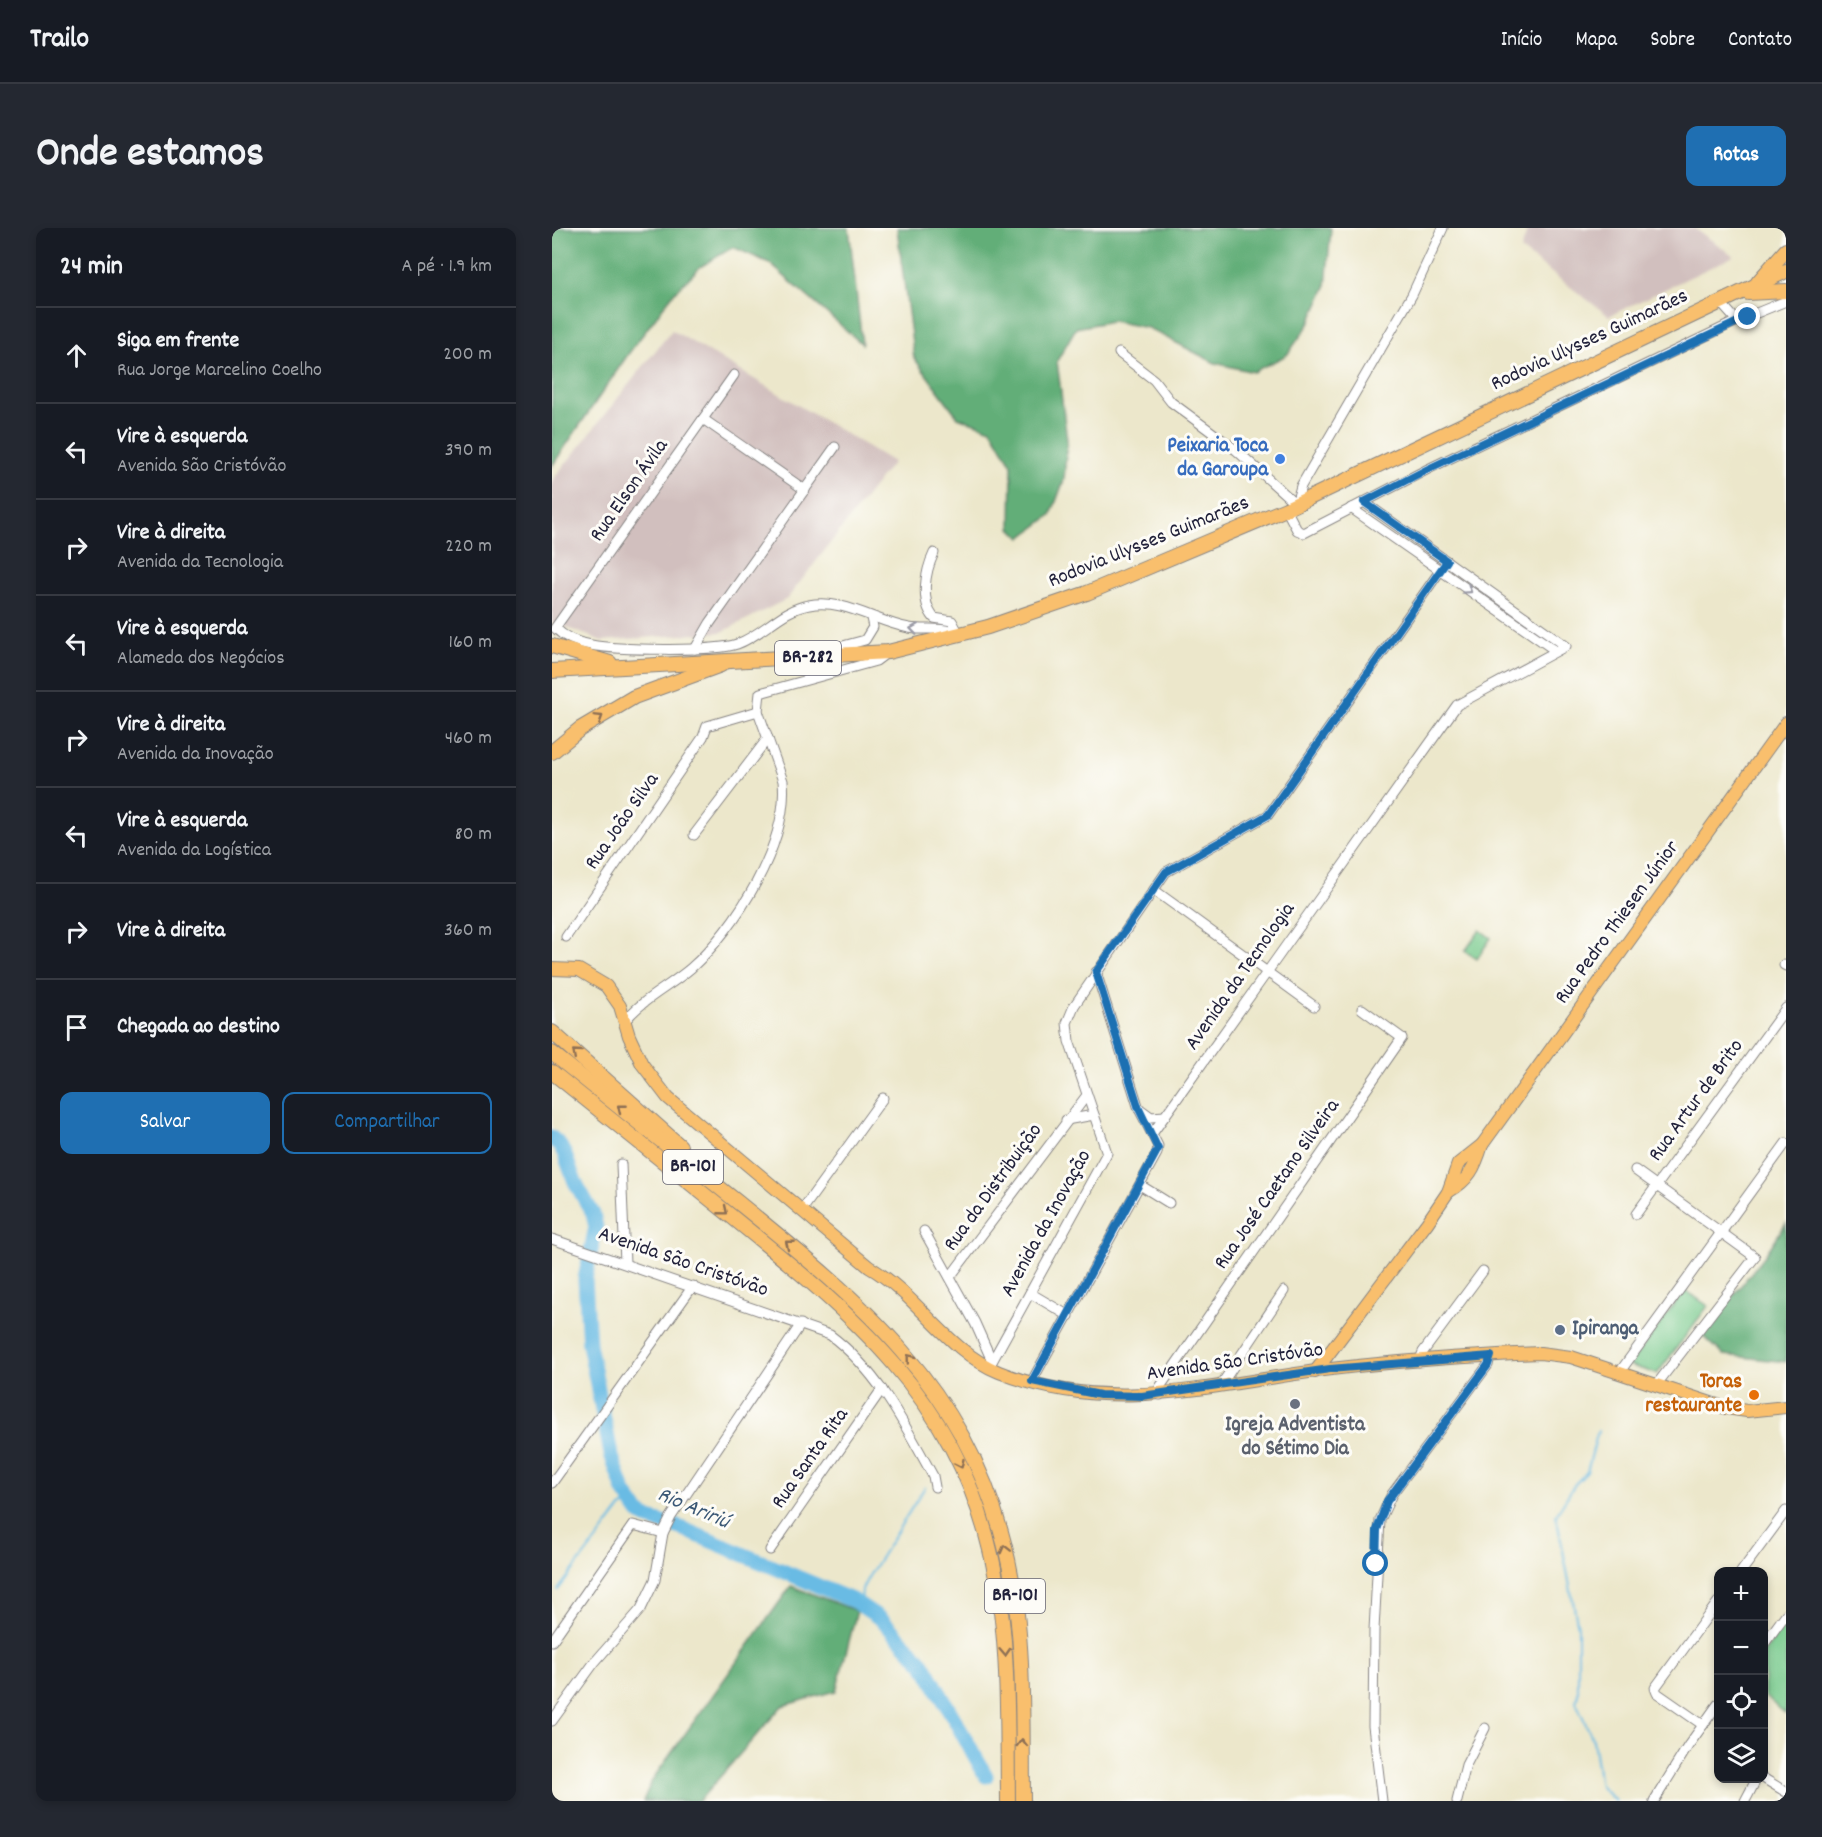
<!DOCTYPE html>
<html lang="pt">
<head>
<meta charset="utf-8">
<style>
  body { margin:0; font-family:Dekko,sans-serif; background:#242831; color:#f1f3f6 }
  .controls { position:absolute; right:18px; bottom:18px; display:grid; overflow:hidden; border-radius:12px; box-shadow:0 3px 9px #0003 }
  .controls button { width:54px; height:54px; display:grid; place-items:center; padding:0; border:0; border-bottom:2px solid #363941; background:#171b24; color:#f1f3f6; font:30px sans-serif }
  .stop { position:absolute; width:18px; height:18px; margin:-14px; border:4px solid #1f6fb2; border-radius:50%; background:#fff }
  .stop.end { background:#1f6fb2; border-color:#fff; box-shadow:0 2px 6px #0008 }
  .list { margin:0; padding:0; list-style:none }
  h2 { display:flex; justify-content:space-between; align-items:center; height:78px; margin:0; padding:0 24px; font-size:26px }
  h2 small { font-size:20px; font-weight:400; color:#9ea1a6 }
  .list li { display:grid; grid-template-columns:39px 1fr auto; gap:18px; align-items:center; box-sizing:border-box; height:96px; padding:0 24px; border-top:2px solid #363941 }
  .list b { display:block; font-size:22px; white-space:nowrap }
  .list p { margin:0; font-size:20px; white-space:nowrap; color:#9ea1a6 }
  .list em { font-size:20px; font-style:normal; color:#9ea1a6 }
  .actions { display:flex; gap:12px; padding:18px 24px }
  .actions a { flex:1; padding:14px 0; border:2px solid #1f6fb2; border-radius:12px; text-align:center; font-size:21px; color:#1f6fb2 }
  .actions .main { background:#1f6fb2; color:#fff }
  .icon { flex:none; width:33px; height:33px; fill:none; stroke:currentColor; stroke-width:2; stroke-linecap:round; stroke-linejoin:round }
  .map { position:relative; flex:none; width:1234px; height:1573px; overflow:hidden; border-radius:12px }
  header { display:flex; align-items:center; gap:36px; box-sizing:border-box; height:84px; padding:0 30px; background:#171b24; border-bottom:2px solid #363941 }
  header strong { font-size:28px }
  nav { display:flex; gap:33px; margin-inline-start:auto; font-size:21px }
  .intro { display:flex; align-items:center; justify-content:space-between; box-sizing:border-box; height:144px; padding:0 36px }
  h1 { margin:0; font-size:42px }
  .button { padding:15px 27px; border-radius:12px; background:#1f6fb2; color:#fff; font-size:21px; font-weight:700 }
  main { display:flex; gap:36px; padding:0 36px }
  aside { flex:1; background:#171b24; border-radius:12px; box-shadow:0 3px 9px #0003 }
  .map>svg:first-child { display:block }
  .industrial { fill:#d1bfbe }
  .green { fill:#78ca8d; stroke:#4d7664; stroke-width:1.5 }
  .forest { fill:#62ae78; stroke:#42685a; stroke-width:1.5 }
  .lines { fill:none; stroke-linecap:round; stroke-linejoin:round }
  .stream { stroke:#69bbe4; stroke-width:2 }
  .river { stroke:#69bbe4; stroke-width:15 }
  .minor-casing { stroke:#878483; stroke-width:11 }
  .major-casing { stroke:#878483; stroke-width:14 }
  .highway-casing { stroke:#878483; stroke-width:16 }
  .minor { stroke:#fff; stroke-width:9 }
  .major { stroke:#f9bf6d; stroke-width:12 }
  .highway { stroke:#f9bf6d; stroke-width:14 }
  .oneway { stroke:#9c9ca7 }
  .oneway2 { stroke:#8e7054 }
  .route { stroke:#1f6fb2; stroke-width:8 }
  .shop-dot { fill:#3f7fe0; stroke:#fdfcf7; stroke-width:2 }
  .service-dot { fill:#5c6f8a; stroke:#fdfcf7; stroke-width:2 }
  .food-dot { fill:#e8710a; stroke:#fdfcf7; stroke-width:2 }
  .worship-dot { fill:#6b7280; stroke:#fdfcf7; stroke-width:2 }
  .labels { text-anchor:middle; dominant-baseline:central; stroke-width:6; stroke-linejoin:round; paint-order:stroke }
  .shield { fill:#fdfcf7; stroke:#646373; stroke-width:1.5 }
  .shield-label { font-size:20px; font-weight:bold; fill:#22223b }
  .street-label { font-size:21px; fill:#22223b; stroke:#fdfcf7 }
  .shop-label { font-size:21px; font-weight:bold; fill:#366cbe; stroke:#fdfcf7; text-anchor:end }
  .service-label { font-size:21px; font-weight:bold; fill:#4e5e75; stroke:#fdfcf7; text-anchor:start }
  .food-label { font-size:21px; font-weight:bold; fill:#c56008; stroke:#fdfcf7; text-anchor:end }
  .worship-label { font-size:21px; font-weight:bold; fill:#5b616d; stroke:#fdfcf7 }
  .water-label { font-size:22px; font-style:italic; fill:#3b5876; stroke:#fdfcf7 }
</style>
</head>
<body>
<header>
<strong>Trailo</strong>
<nav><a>Início</a><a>Mapa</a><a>Sobre</a><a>Contato</a></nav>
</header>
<div class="intro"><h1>Onde estamos</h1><a class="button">Rotas</a></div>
<main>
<aside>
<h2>24 min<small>A pé · 1.9 km</small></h2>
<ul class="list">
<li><svg class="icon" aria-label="ahead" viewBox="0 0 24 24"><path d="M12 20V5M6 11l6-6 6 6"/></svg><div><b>Siga em frente</b><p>Rua Jorge Marcelino Coelho</p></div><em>200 m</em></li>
<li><svg class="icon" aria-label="left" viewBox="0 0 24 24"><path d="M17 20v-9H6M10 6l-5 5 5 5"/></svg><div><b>Vire à esquerda</b><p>Avenida São Cristóvão</p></div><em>390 m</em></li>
<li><svg class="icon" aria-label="right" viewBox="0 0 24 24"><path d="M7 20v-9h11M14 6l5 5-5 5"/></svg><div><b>Vire à direita</b><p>Avenida da Tecnologia</p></div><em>220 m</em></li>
<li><svg class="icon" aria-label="left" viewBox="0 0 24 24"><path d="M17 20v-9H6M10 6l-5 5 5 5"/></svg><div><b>Vire à esquerda</b><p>Alameda dos Negócios</p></div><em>160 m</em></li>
<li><svg class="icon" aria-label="right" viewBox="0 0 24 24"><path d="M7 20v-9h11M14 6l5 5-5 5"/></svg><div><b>Vire à direita</b><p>Avenida da Inovação</p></div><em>460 m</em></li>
<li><svg class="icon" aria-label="left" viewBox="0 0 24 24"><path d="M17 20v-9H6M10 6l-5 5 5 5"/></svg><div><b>Vire à esquerda</b><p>Avenida da Logística</p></div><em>80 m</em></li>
<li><svg class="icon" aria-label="right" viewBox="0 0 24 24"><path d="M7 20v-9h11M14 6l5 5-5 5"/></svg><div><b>Vire à direita</b></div><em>360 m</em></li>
<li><svg class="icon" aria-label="arrive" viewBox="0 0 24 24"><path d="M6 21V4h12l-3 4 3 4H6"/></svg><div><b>Chegada ao destino</b></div></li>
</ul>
<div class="actions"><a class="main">Salvar</a><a>Compartilhar</a></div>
</aside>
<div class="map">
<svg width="1234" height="1573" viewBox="0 0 1234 1573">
  <rect width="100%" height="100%" fill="#fdfcf7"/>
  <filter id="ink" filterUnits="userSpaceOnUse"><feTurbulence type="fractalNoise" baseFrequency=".0167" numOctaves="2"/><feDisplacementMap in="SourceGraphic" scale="12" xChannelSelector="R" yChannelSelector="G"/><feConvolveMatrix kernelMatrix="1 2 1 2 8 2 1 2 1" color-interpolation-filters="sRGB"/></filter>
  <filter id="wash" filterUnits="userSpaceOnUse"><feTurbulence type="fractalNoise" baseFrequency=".008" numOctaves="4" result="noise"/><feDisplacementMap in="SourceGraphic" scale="24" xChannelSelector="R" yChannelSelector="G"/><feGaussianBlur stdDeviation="1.35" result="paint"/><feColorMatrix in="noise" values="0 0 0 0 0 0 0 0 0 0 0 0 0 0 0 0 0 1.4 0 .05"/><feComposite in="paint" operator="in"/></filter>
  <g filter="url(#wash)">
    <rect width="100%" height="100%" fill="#ece7cb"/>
    <g class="industrial">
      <path d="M976 0H1142L1182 28 1057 88 969 22Z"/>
      <path d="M120 102 341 234 235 371 170 404 50 413 0 394V253Z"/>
    </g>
    <g class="green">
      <path d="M928 702 939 710 925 731 913 723Z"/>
      <path d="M1133 1062 1156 1078 1105 1146 1077 1137Z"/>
      <path d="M1234 1395V1486L1212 1468V1424Z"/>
    </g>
    <g class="forest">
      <path d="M0 0H297L310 116 217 35 181 19 148 39 121 66 77 125 0 238Z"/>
      <path d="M345 0H779L774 59 757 96 735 127 701 144 663 135 596 100 560 93 524 100 505 133 515 212 512 252 499 287 469 310 459 300 460 237 439 201 406 189 362 130Z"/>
      <path d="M1234 995V1134L1172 1127 1150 1107 1214 1026Z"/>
      <path d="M239 1358 305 1383 284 1463 230 1478 147 1573H91L100 1552Z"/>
    </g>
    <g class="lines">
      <g class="stream">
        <path d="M1046 1203 1035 1244 1023 1256 1004 1287 1026 1399V1465L1024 1474 1041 1512 1048 1558 1063 1573"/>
        <path d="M6 1362 69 1280 79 1275"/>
        <path d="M309 1377 310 1361 317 1348 373 1259"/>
      </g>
      <path class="river" d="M0 910 7 916 13 927 23 954 41 986 44 999 33 1051 37 1116 59 1226 72 1263 87 1285 97 1291 126 1299 302 1373 329 1391 371 1435 434 1548"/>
    </g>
  </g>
  <g filter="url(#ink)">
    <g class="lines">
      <g class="minor-casing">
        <g id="minor">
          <path d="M1168 74 1185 93"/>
          <path d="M567 125 602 152 619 174 684 222 744 276"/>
          <path d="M182 147 3 400C12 409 26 415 39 417 63 422 163 424 185 416 211 407 228 382 257 377 291 370 324 394 357 400 373 403 392 398 406 406"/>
          <path d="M151 191 253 262"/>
          <path d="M744 276 749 258 860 67 891 0"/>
          <path d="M799 280 1004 423"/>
          <path d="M734 281 745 302 752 305 876 241 1185 93 1234 73"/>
          <path d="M382 325C373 344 368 373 382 390L400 393 407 406"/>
          <path d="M143 421 158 395 283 219"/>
          <path d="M276 422 313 412 321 399 319 390"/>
          <path d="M142 607 216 510"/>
          <path d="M602 662 762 778"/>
          <path d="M14 709 151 509 155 498 206 483"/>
          <path d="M1232 737 1234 738"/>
          <path d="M544 744 587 881 600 906"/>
          <path d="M72 794C90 771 117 759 139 740 184 700 237 615 231 553L206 483 208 465 324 433 336 424"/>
          <path d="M588 881 599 889 613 888"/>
          <path d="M514 892 542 887"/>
          <path d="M69 936 73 1035"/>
          <path d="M1083 942 1203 1029 1105 1156"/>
          <path d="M588 957 617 975"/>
          <path d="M250 982 331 870"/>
          <path d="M1084 986 1234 780"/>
          <path d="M372 1003 423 1095 440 1133"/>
          <path d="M0 1011 278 1107C326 1143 353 1197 381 1248L383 1259"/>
          <path d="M398 1049 535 867"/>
          <path d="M478 1065 517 1088"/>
          <path d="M867 1134 871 1124 931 1043"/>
          <path d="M437 1139 555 925 517 813 515 795 522 778 614 644 716 587 895 333"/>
          <path d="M1067 1145 1234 915"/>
          <path d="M480 1153 605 925 606 918 600 906 905 477 1014 418 812 274"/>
          <path d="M669 1157 732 1063"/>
          <path d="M608 1167V1159L850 810 810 781"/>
          <path d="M0 1255 141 1058"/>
          <path d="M218 1322 330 1161"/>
          <path d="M1189 1344 1234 1283"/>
          <path d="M0 1413 81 1297 111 1305"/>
          <path d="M1212 1416 1234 1386"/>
          <path d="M0 1493 42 1435 89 1381 103 1352 111 1305 119 1289 249 1096"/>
          <path d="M1151 1497 1105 1465 1103 1460 1166 1374"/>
          <path d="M1211 1550 1234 1564"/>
          <path d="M830 1573 821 1498 822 1402 828 1292 840 1266 936 1137 938 1128"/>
          <path d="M905 1573 914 1537 933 1500"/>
          <path d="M1102 1573 1136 1518 1166 1476"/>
          <path d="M1193 1573 1205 1550"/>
        </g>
      </g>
      <g class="major-casing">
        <g id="major">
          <path d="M0 741 27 742 54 758 68 778 77 808 90 836 116 870 317 1039C366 1067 394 1122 447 1144 559 1189 666 1155 779 1141 848 1133 920 1128 988 1125L1019 1129 1174 1180 1195 1183 1234 1179"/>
          <path d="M896 964C917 952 923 940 930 917L1234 495"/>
          <path d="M763 1144 875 995 896 964 906 936 930 917"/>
        </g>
      </g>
      <g class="highway-casing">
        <g id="highway">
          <path d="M1206 54 1234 22"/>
          <path d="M1196 65 1234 63"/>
          <path d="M0 418 58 435"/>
          <path d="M0 443 336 424 436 399 535 365 734 281 1234 43"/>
          <path d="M0 524 28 501 82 469 169 437"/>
          <path d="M0 804 128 918"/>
          <path d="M0 825C62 875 125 926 188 976 309 1074 411 1156 452 1315 474 1399 470 1487 471 1573"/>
          <path d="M0 844C60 892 119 940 179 988 297 1084 401 1166 438 1322 458 1404 455 1489 456 1573"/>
        </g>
      </g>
      <use href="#minor" class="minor"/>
      <use href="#major" class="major"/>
      <use href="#highway" class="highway"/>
    </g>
    <defs><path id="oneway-chevron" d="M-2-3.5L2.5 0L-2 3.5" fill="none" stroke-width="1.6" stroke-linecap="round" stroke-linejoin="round" transform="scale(1.5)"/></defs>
    <g class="oneway">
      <use href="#oneway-chevron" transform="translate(916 362) rotate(35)"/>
      <use href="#oneway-chevron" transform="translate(362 401) rotate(-172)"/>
    </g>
    <g class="oneway2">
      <use href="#oneway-chevron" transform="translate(47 490) rotate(-32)"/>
      <use href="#oneway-chevron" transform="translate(24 825) rotate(-139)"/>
      <use href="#oneway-chevron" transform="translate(69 880) rotate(-141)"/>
      <use href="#oneway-chevron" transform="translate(172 983) rotate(39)"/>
      <use href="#oneway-chevron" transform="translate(237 1016) rotate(-141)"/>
      <use href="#oneway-chevron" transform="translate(358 1130) rotate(-129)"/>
      <use href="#oneway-chevron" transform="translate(408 1236) rotate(65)"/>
      <use href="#oneway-chevron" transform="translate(453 1321) rotate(-104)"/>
      <use href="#oneway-chevron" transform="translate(453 1424) rotate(87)"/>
      <use href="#oneway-chevron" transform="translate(470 1515) rotate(-91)"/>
    </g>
  </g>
  <g class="lines" filter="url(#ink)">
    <path class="route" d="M824 1336 825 1302 835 1273 936 1137 939 1128 778 1141 590 1168 548 1167 480 1153 606 921 587 881 544 744 614 644 716 587 895 333 812 274 876 241 1196 89"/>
  </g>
  <circle class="shop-dot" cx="728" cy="231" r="6"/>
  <circle class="service-dot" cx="1008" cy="1102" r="6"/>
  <circle class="food-dot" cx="1202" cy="1167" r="6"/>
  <circle class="worship-dot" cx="743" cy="1176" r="6"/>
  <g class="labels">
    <g class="shield">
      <rect x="223" y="413" width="66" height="34" rx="4.5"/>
      <rect x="111" y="922" width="60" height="34" rx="4.5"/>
      <rect x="433" y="1351" width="60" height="34" rx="4.5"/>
    </g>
    <g class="shield-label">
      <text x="256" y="430">BR-282</text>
      <text x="141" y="939">BR-101</text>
      <text x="463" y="1368">BR-101</text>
    </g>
    <g class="street-label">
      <text transform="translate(1038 113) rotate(-25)">Rodovia Ulysses Guimarães</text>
      <text transform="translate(78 263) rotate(-55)">Rua Elson Ávila</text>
      <text transform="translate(597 315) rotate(-22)">Rodovia Ulysses Guimarães</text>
      <text transform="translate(71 594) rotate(-55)">Rua João Silva</text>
      <text transform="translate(1066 695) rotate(-54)">Rua Pedro Thiesen Júnior</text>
      <text transform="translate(689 749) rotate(-55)">Avenida da Tecnologia</text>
      <text transform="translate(1145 873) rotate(-54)">Rua Artur de Brito</text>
      <text transform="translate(726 957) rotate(-55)">Rua José Caetano Silveira</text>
      <text transform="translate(442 960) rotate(-54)">Rua da Distribuição</text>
      <text transform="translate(495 996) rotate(-61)">Avenida da Inovação</text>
      <text transform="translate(131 1035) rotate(19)">Avenida São Cristóvão</text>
      <text transform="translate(683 1135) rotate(-8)">Avenida São Cristóvão</text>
      <text transform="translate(259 1231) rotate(-55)">Rua Santa Rita</text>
    </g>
    <g class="shop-label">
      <text x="716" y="219">Peixaria Toca<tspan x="716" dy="24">da Garoupa</tspan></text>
    </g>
    <g class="service-label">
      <text x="1020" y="1102">Ipiranga</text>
    </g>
    <g class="food-label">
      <text x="1190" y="1155">Toras<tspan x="1190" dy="24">restaurante</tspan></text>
    </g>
    <g class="worship-label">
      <text x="743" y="1198">Igreja Adventista<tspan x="743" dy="24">do Sétimo Dia</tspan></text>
    </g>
    <g class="water-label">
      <text transform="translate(141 1281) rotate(23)">Rio Aririú</text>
    </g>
  </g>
</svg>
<div class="controls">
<button>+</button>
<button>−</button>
<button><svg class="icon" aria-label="locate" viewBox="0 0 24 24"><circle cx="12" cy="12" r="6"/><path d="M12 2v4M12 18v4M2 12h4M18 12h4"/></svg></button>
<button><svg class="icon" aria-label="layers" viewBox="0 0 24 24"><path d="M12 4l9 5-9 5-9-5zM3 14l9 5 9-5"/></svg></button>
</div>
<div class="stop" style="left:824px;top:1336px"></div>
<div class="stop end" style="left:1196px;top:89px"></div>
</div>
</main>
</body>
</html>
